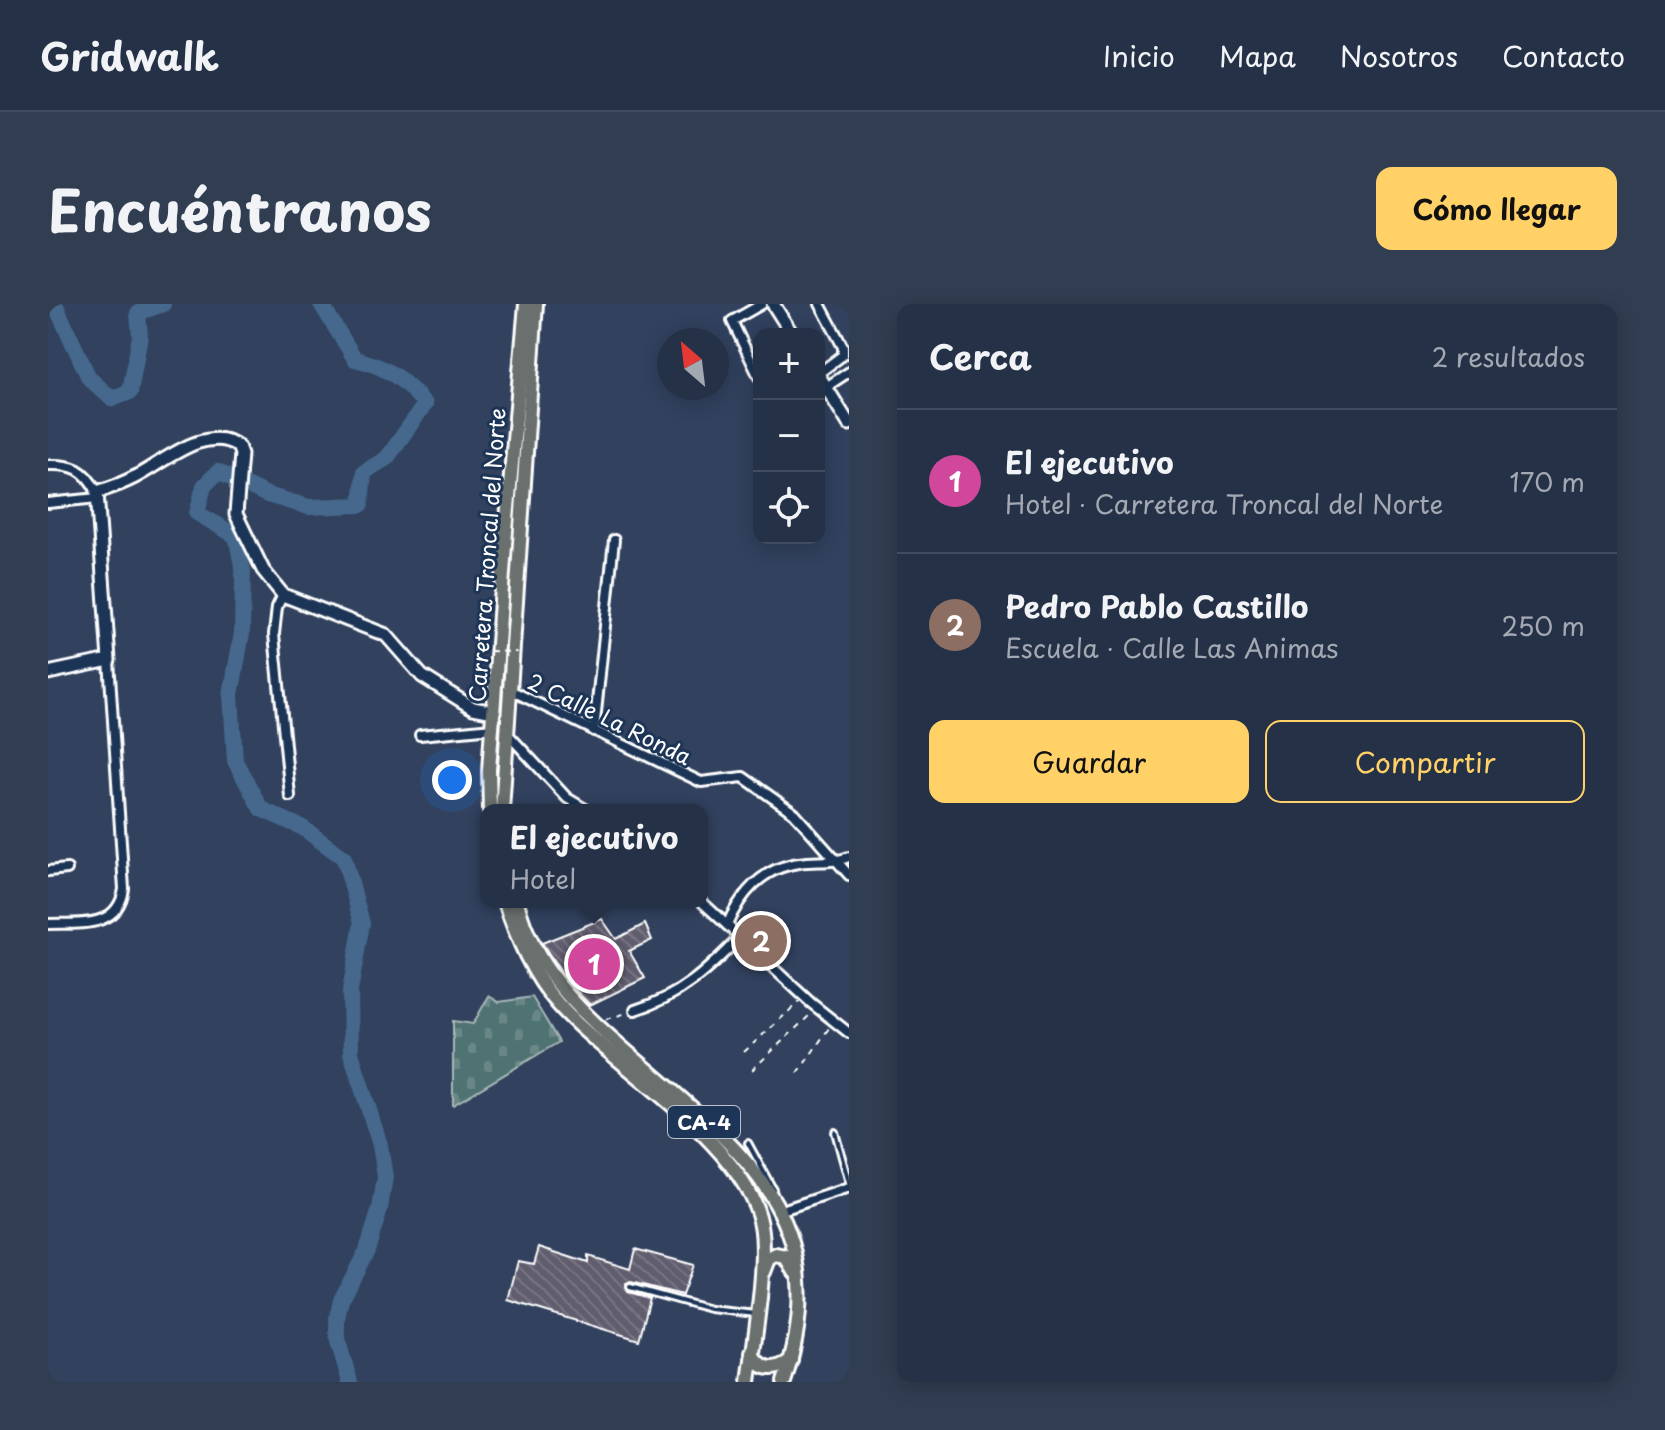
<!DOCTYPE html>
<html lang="es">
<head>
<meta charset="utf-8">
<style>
  body { margin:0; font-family:"Playpen Sans",sans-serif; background:#313d51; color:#f1f3f6 }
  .controls { position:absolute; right:24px; top:24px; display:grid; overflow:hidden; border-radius:16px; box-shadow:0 4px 20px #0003 }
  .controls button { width:72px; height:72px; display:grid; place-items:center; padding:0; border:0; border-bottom:2px solid #424c5f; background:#253146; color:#f1f3f6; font:40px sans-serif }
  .compass { position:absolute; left:609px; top:24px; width:72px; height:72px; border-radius:50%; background:#253146; box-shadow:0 4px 20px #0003; rotate:332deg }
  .you { position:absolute; left:404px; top:476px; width:28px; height:28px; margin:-20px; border:6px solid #fff; border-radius:50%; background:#1a73e8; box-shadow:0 0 0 12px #1a73e833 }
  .badge { display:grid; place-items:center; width:52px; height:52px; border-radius:50%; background:#ffd166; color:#fff; font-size:26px; font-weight:700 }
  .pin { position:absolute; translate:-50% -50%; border:4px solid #fff; box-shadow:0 2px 8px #0006 }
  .popup { position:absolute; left:432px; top:500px; width:228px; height:104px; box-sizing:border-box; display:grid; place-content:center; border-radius:16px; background:#253146; filter:drop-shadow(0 2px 6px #0005); font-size:26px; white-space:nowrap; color:#a3a9b3 }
  .popup b { font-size:30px; color:#f1f3f6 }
  .popup::after { content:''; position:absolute; left:50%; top:100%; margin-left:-16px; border:16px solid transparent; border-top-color:#253146 }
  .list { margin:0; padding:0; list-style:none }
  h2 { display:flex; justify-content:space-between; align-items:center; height:104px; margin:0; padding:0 32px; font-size:34px }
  h2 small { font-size:26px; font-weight:400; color:#a3a9b3 }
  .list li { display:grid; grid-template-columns:52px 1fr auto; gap:24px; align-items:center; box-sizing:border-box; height:144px; padding:0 32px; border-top:2px solid #424c5f }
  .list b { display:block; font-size:30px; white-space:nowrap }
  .list p { margin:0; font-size:26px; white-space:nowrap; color:#a3a9b3 }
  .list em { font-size:26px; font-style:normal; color:#a3a9b3 }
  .actions { display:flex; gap:16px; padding:24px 32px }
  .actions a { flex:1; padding:18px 0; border:2px solid #ffd166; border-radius:16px; text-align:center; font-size:28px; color:#ffd166 }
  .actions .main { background:#ffd166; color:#111 }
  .icon { flex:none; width:44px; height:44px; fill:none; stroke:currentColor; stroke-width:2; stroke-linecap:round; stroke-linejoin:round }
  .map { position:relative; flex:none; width:801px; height:1078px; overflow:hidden; border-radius:16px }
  header { display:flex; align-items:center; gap:48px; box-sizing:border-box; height:112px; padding:0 40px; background:#253146; border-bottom:2px solid #424c5f }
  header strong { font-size:38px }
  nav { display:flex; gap:44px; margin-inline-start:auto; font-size:28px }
  .intro { display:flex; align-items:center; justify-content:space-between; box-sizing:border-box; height:192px; padding:0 48px }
  h1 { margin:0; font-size:56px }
  .button { padding:20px 36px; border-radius:16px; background:#ffd166; color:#111; font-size:28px; font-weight:700 }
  main { display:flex; gap:48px; padding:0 48px }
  aside { flex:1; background:#253146; border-radius:16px; box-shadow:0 4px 20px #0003 }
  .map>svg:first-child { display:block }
  .cemetery { fill:url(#cemetery-stones); stroke:#a8b8b8; stroke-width:2 }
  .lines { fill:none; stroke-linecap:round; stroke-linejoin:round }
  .river { stroke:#44688c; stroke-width:16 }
  .building { fill:url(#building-back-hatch); stroke:#fff; stroke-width:2 }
  .lane-casing { stroke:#fff; stroke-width:10 }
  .street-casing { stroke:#fff; stroke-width:14 }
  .secondary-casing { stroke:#fff; stroke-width:17 }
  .primary-casing { stroke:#fff; stroke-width:18 }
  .path { stroke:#fff; stroke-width:2; stroke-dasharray:6 6; stroke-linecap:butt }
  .lane { stroke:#1d3557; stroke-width:4 }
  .street { stroke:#1d3557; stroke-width:8 }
  .secondary { stroke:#1d3557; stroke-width:11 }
  .primary { stroke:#6b706d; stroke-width:12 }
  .path-bridge { stroke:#fff; stroke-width:2; stroke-dasharray:6 6; stroke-linecap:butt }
  .labels { text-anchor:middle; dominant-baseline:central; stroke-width:6; stroke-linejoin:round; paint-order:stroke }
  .shield { fill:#1d3557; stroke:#bbc2cd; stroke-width:2 }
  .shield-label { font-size:20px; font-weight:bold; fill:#fff }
  .street-label { font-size:22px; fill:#fff; stroke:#1d3557 }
</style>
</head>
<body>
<header>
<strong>Gridwalk</strong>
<nav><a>Inicio</a><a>Mapa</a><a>Nosotros</a><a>Contacto</a></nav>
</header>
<div class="intro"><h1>Encuéntranos</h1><a class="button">Cómo llegar</a></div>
<main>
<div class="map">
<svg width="801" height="1078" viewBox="0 0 801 1078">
  <defs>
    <pattern id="cemetery-stones" width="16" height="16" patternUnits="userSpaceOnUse" patternTransform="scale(2)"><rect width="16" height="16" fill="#507272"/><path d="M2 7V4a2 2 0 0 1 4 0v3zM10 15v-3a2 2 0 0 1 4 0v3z" fill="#6a8787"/></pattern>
    <pattern id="building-back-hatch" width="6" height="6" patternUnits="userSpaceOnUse" patternTransform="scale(2)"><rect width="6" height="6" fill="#615d6e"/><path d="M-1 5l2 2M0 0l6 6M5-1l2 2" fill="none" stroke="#797584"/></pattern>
  </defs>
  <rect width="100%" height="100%" fill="#31415e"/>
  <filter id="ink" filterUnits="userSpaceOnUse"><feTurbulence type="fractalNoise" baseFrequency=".0125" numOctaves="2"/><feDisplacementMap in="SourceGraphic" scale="16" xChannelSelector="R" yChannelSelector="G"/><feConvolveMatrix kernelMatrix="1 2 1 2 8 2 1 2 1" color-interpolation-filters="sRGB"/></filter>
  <g filter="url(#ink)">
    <path class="cemetery" d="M441 692 451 698 484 693 511 738 405 801V717L425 720Z"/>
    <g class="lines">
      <g class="river">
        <path d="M7 0 41 74 64 95 82 88 92 32 90 9 115 0"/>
        <path d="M273 0 307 55C340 63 355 75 377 100L339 154 316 168 313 201 261 203 219 191 170 168 156 182 149 209 188 232 195 267 194 329 183 391 187 457 213 505 255 524 296 554 314 619 302 687 303 749 332 841 337 873 332 905 319 946 293 996 289 1014V1034L302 1078"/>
      </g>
    </g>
    <g class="building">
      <path d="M554 615 568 635 597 620 604 636 581 647 597 674 542 701 518 676 494 639Z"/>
      <path d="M491 943 540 959V952L582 965 587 945 645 961 634 991 583 978 578 980 580 988 602 994 591 1036 460 996 470 957 486 960Z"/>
    </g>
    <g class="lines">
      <g class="lane-casing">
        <g id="lane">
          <path d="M787 828 801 879"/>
          <path d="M700 839 725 885"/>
          <path d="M582 983 662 1005 708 1010"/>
        </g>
      </g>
      <g class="street-casing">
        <g id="street">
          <path d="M771 69 795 51V43L772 0"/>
          <path d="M711 73 684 17 714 0"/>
          <path d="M778 83 801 68"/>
          <path d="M0 161C25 160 37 165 49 188"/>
          <path d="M0 199 50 194"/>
          <path d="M235 291 229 303 226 330 242 492"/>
          <path d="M460 385 653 478 695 473 746 509 801 571"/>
          <path d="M546 427 566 236"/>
          <path d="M458 428 519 494 539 506"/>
          <path d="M372 431 445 424"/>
          <path d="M0 567 19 565"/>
          <path d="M654 598 763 699 801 729"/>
          <path d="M0 620C32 619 70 625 76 585L61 356"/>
          <path d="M679 621C693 589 714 564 751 559 769 556 784 560 801 553"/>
          <path d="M587 706C633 692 659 667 692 633"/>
          <path d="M734 906 801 884"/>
        </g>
      </g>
      <g class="secondary-casing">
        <g id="secondary">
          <path d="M725 0 744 30"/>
          <path d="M771 72 801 120"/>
          <path d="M0 369 61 356 49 188C61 184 74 180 85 174 114 160 157 119 190 142L193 150 188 210 215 266 235 291 338 331 374 372 425 404 446 408"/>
        </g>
      </g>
      <g class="primary-casing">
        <g id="primary">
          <path d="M442 506 441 466 458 227 478 0"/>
          <path d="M454 506 488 0"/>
          <path d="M457 598C469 635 484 670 510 700 562 760 698 839 713 921 720 958 706 1038 701 1078"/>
          <path d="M469 598C485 663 529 705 578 747 691 845 791 912 736 1078"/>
          <path d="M716 968 721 955 728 951 738 953 747 968"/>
          <path d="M704 1049C712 1067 728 1068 743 1056"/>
        </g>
      </g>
      <g class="path">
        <path d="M558 715 579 709"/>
        <path d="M696 748 751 698"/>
        <path d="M704 766 764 709"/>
        <path d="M750 769 781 724"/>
      </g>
      <use href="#lane" class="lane"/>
      <use href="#street" class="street"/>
      <use href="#secondary" class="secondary"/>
      <use href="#primary" class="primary"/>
      <path class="path-bridge" d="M442 347 469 348"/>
    </g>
  </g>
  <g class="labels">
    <rect class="shield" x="620" y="802" width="72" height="32" rx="6"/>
    <g class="shield-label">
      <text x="656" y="818">CA-4</text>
    </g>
    <g class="street-label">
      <text transform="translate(438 251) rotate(-86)">Carretera Troncal del Norte</text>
      <text transform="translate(562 414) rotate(26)">2 Calle La Ronda</text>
    </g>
  </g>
</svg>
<div class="controls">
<button>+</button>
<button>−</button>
<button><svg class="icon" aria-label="locate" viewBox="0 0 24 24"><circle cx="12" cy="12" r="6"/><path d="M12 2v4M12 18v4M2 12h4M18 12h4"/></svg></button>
</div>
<svg class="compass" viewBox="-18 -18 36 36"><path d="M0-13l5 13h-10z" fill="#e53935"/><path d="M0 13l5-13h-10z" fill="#a3a9b3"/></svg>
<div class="you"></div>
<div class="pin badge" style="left:546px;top:660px;background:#d1479c">1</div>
<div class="popup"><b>El ejecutivo</b>Hotel</div>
<div class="pin badge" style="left:713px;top:637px;background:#8d6e63">2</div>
</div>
<aside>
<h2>Cerca<small>2 resultados</small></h2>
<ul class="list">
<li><span class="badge" style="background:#d1479c">1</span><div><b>El ejecutivo</b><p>Hotel · Carretera Troncal del Norte</p></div><em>170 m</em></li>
<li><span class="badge" style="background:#8d6e63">2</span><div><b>Pedro Pablo Castillo</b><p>Escuela · Calle Las Animas</p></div><em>250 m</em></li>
</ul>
<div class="actions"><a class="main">Guardar</a><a>Compartir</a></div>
</aside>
</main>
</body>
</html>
